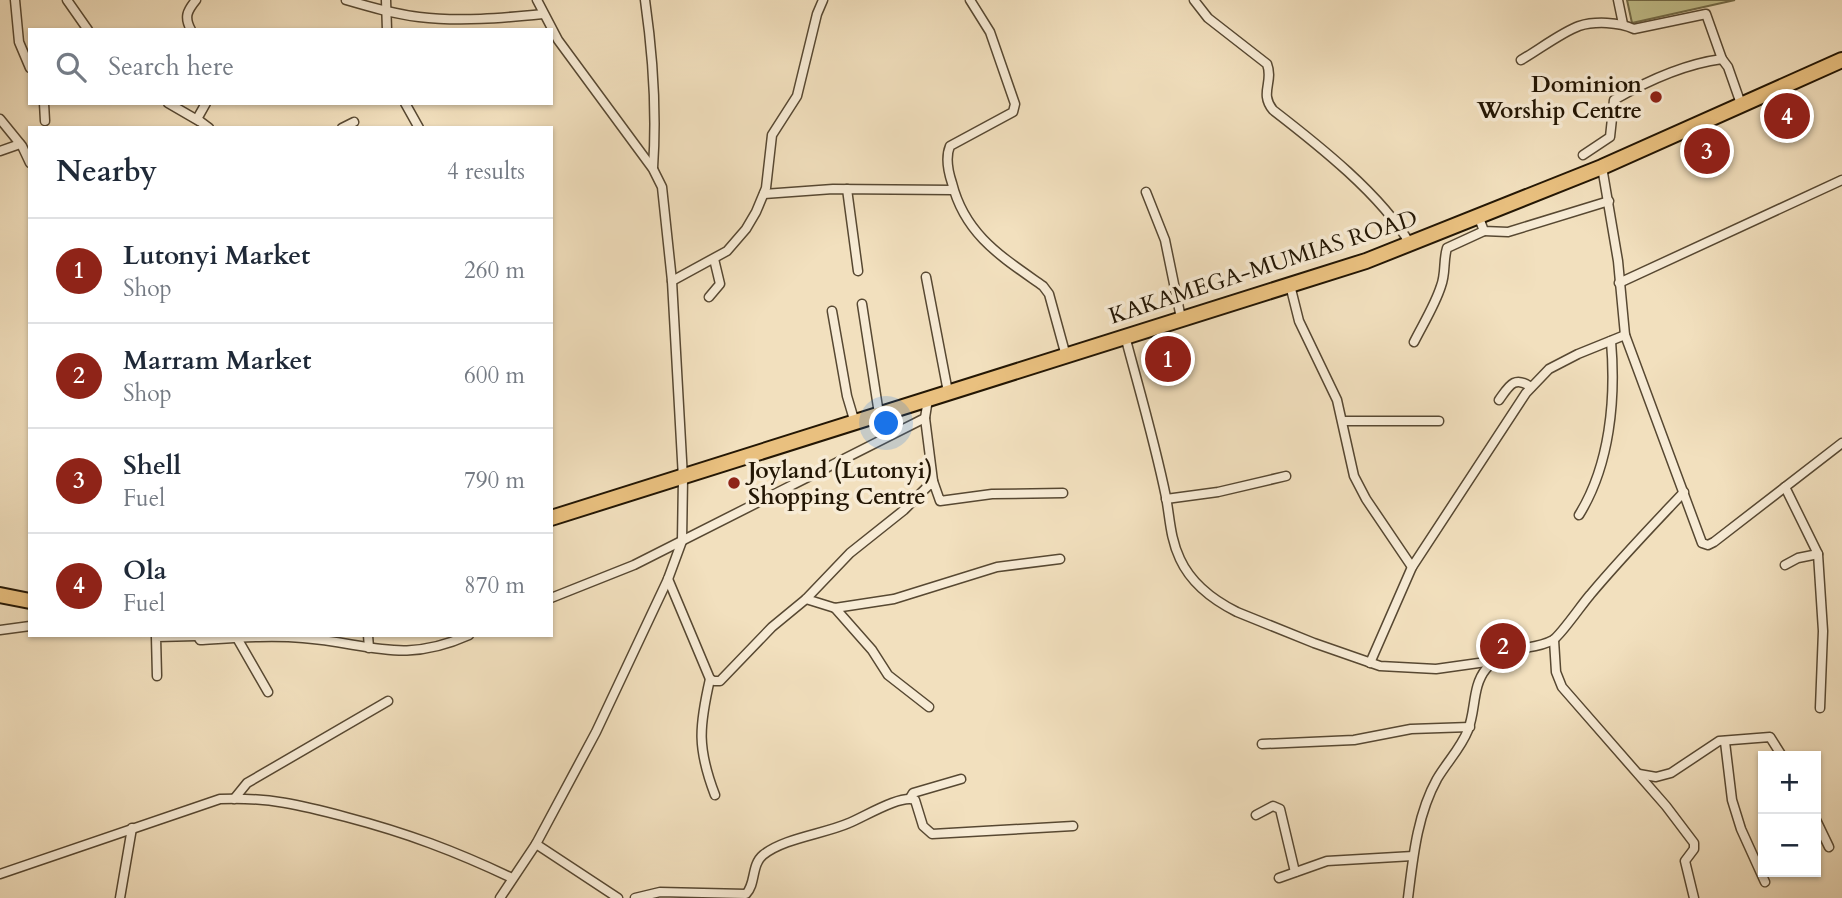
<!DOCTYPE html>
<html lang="en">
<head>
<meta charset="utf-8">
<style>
  body { margin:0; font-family:Cardo,serif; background:#f6f6f7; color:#1f2937 }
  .controls { position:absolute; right:21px; bottom:21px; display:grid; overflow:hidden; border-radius:0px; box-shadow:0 2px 5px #0004 }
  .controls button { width:63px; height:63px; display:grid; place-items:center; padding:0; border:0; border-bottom:2px solid #e0e1e3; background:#fff; color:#1f2937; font:35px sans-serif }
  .you { position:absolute; left:887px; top:424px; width:24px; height:24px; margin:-18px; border:5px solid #fff; border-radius:50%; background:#1a73e8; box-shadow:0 0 0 10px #1a73e833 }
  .badge { display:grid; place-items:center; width:46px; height:46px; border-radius:50%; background:#8f2418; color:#fff; font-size:23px; font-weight:700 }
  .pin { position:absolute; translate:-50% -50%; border:4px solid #fff; box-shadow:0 2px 7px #0006 }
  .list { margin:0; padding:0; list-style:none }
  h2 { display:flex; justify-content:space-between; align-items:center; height:91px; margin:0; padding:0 28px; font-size:30px }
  h2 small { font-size:23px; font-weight:400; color:#747a83 }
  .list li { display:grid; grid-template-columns:46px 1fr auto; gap:21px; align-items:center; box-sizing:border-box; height:105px; padding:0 28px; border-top:2px solid #e0e1e3 }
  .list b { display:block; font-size:26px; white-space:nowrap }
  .list p { margin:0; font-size:23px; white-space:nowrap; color:#747a83 }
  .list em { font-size:23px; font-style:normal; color:#747a83 }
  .icon { flex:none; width:38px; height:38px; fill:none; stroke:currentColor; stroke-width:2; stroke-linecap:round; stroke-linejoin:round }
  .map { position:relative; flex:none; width:1842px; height:898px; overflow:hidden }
  .search { position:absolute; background:#fff; box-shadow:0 2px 5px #0004; left:28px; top:28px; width:525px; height:77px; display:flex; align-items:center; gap:18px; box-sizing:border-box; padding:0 24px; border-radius:0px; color:#747a83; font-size:26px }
  .panel { position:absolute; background:#fff; box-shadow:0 2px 5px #0004; left:28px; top:126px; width:525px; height:511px; border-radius:0px }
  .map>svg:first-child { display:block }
  .green { fill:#c2c08c; stroke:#726b48; stroke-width:2 }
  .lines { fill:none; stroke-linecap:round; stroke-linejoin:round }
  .street-casing { stroke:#574832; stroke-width:11 }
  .highway-casing { stroke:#231604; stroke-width:18 }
  .street { stroke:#f7ebd5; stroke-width:8 }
  .highway { stroke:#e9c07f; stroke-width:14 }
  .poi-dot { fill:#8f2418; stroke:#f7ebd5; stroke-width:2.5 }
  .labels { text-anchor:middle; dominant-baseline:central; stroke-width:7; stroke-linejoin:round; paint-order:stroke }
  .poi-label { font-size:23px; font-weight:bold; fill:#231604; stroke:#f7ebd5; text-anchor:end }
  .street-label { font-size:23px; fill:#231604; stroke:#f7ebd5 }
</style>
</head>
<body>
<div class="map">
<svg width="1842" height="898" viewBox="0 0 1842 898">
  <rect width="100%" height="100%" fill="#f2e0be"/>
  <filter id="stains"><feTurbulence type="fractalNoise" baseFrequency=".00286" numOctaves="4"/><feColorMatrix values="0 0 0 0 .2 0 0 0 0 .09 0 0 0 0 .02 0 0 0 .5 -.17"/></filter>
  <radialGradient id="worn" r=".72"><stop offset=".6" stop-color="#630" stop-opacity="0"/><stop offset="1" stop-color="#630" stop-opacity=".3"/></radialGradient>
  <path class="green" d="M1627 0H1735L1632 23Z"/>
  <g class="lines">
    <g class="street-casing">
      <g id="street">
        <path d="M15 0 19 42 30 68"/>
        <path d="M67 0 88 30"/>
        <path d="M346 0C370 7 394 14 419 17 460 22 502 18 543 14"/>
        <path d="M386 0 387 30"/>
        <path d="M645 0C653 56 657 111 653 168"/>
        <path d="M970 0 990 32 1015 104 1013 112 950 146C945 158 948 171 952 183 965 235 1002 257 1043 286L1049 294 1066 356"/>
        <path d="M1194 0 1208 18 1267 64C1274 82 1259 93 1273 110 1317 144 1382 195 1410 244"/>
        <path d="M1618 0 1623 24"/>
        <path d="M191 30C184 17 187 11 196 0"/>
        <path d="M1521 60C1537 51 1562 32 1579 26 1595 21 1619 22 1634 29L1706 14 1722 59"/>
        <path d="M44 103 45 121"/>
        <path d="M168 103 199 121"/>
        <path d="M206 103 197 119 209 128"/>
        <path d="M405 103 419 128"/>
        <path d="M0 119 22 146 30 163"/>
        <path d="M342 128 354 122"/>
        <path d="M0 151 20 144"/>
        <path d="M1583 155 1610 137 1614 100C1647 81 1684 64 1722 59L1728 67 1741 104"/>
        <path d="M1602 167 1618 261 1625 335 1702 543 1708 545 1714 542 1842 443"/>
        <path d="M847 189 858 271"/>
        <path d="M1146 192 1165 240 1181 318"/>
        <path d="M764 194 833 189 953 190"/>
        <path d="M1479 218 1484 231 1508 232 1609 201"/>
        <path d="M926 277 948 392"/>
        <path d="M672 281 727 251 746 229 756 212 766 188 772 135 797 96 817 14 823 0"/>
        <path d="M1619 283 1842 180"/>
        <path d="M1290 285 1299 321 1337 400 1354 476 1366 499 1412 567"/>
        <path d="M709 297 720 284 714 259"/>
        <path d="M862 304 879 414"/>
        <path d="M832 311 847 396 855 423"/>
        <path d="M1125 336C1139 389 1155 443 1166 497 1170 518 1170 538 1180 559 1191 583 1213 600 1237 612L1314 643 1380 666 1436 669 1493 661"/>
        <path d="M1414 342C1423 324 1435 305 1441 286 1446 273 1443 261 1447 248L1484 231"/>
        <path d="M1499 400C1509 386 1514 375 1531 387"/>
        <path d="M925 418 933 481"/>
        <path d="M1343 421H1439"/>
        <path d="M1785 487 1818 554 1823 631 1820 708"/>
        <path d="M1166 499 1218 492 1286 476"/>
        <path d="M1579 515C1610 465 1616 399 1611 341"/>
        <path d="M1785 565 1798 558 1818 554"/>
        <path d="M668 579 710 679 714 681H720L772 627 806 599 850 553 904 510 933 481 940 501 992 494 1063 493"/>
        <path d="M551 598 634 565 925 418 928 399"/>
        <path d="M806 599 835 608 894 599 997 567 1060 559"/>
        <path d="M835 608 872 650 888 675 929 707"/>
        <path d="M0 630 30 626"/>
        <path d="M197 635 200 640C234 638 270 635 303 638 369 643 402 665 469 635"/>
        <path d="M368 635 369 648"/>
        <path d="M237 638 268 692"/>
        <path d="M1554 640 1556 672 1562 687 1666 806 1694 843V849L1685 861 1694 898"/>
        <path d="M1370 663 1412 567 1526 393 1549 369 1578 354 1625 335"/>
        <path d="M157 676 156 637 196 636"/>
        <path d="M710 679C699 727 697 748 715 795"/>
        <path d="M1725 742 1732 800 1741 829 1765 882"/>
        <path d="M1262 744 1354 740 1411 729 1470 727"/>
        <path d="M1639 774 1656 777 1671 773 1719 741 1770 737 1782 756"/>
        <path d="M910 798 913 793 961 779"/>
        <path d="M234 799 247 783 388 701"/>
        <path d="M1256 815 1273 806 1280 809 1295 872"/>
        <path d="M1816 820 1829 847"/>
        <path d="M536 844 618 898"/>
        <path d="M0 874 220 799C268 797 301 805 346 817 407 833 455 851 512 878"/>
        <path d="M1279 878 1327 861 1413 856"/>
        <path d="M120 898 132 828"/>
        <path d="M500 898 536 844 596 732 668 579 682 541 683 478 672 281 662 187 653 169 558 40 537 0"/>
        <path d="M635 898 660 892 746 894C756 884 751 865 763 855 784 838 824 834 849 823 864 817 901 794 915 800L923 826 932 834 1073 826"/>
        <path d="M1408 898C1413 858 1417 815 1437 779 1447 762 1461 748 1468 730 1476 710 1472 686 1486 669 1508 641 1530 653 1553 640 1561 635 1582 604 1590 595 1620 559 1652 526 1684 492"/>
      </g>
    </g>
    <g class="highway-casing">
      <g id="highway">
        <path d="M551 518 1366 261 1602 167 1842 60"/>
        <path d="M0 595 30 601"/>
      </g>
    </g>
    <use href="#street" class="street"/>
    <use href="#highway" class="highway"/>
  </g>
  <g class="poi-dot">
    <circle cx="1656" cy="97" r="7"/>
    <circle cx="734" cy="483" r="7"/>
  </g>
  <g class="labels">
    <g class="poi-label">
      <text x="1642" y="84">Dominion<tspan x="1642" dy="26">Worship Centre</tspan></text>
      <text x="748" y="470" text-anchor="start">Joyland (Lutonyi)<tspan x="748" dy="26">Shopping Centre</tspan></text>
    </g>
    <g class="street-label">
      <text transform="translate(1263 267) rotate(-18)">KAKAMEGA-MUMIAS ROAD</text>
    </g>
  </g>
  <rect width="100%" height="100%" filter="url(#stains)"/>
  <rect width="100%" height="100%" fill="url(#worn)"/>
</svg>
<div class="controls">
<button>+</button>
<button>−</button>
</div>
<div class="you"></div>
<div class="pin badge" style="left:1168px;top:359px">1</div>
<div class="pin badge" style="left:1503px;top:646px">2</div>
<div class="pin badge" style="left:1707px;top:151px">3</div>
<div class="pin badge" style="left:1787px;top:116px">4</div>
<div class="search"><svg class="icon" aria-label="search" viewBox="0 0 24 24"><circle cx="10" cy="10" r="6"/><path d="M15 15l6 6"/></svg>Search here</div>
<section class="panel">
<h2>Nearby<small>4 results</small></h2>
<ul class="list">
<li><span class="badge">1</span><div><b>Lutonyi Market</b><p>Shop</p></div><em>260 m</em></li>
<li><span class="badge">2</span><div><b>Marram Market</b><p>Shop</p></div><em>600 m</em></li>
<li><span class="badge">3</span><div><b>Shell</b><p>Fuel</p></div><em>790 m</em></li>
<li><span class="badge">4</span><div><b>Ola</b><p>Fuel</p></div><em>870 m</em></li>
</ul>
</section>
</div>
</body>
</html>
